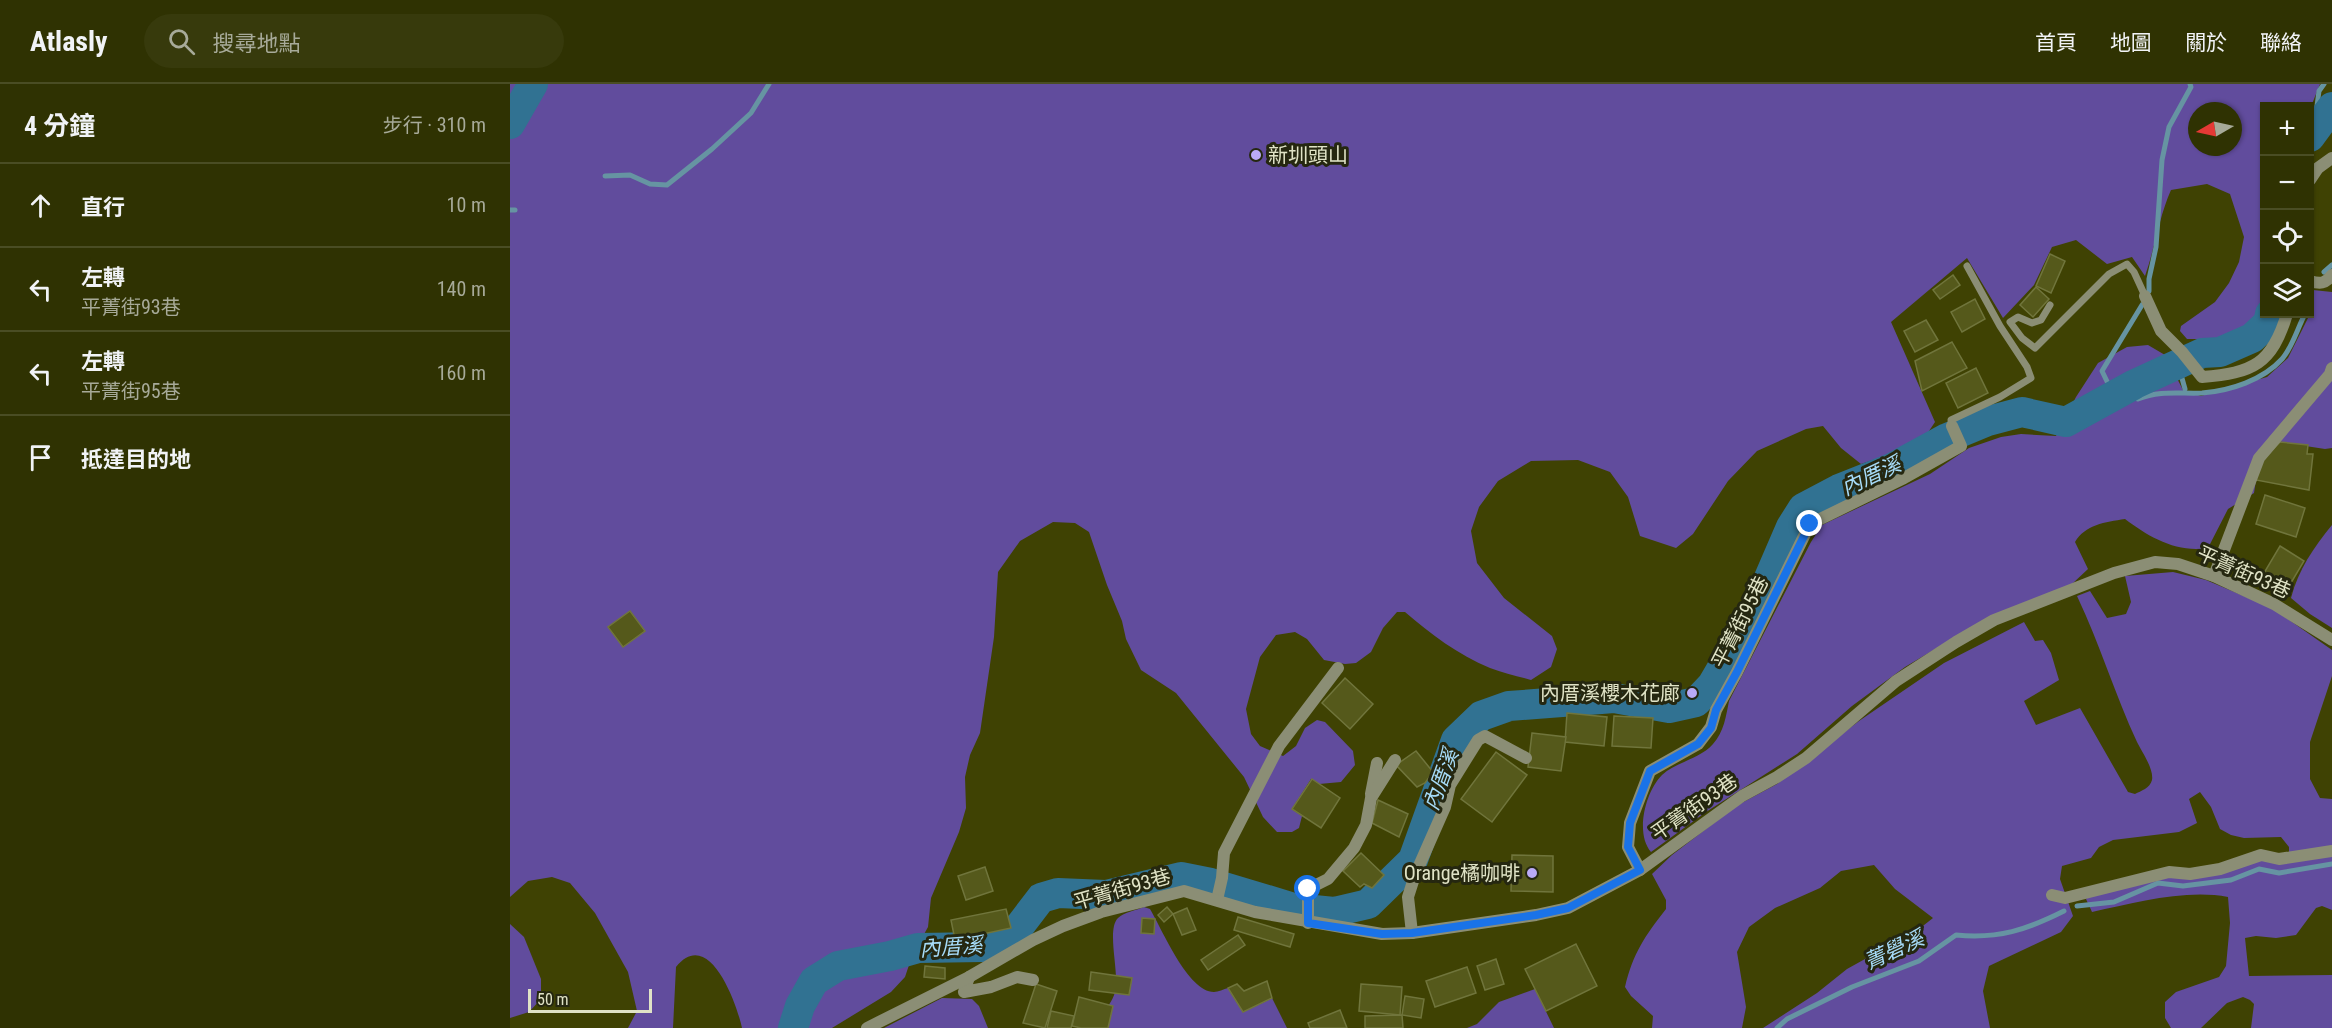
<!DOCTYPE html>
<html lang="zh-TW">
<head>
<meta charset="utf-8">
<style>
  body { margin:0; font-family:"Roboto Condensed","Noto Sans TC",sans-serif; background:#373a0c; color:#f1f3f6 }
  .controls { position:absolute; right:18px; top:18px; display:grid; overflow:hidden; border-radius:0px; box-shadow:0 2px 4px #0004 }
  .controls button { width:54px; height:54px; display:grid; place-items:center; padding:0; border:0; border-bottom:2px solid #4a4d24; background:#2f3202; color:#f1f3f6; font:30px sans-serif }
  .compass { position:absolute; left:1678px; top:18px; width:54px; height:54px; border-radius:50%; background:#2f3202; box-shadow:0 2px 4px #0004; rotate:261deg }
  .scale { position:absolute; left:18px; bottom:15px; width:124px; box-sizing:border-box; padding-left:6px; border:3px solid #e0e3c6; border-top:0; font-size:16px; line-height:21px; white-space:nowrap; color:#e0e3c6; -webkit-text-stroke:4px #252710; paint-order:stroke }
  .stop { position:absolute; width:18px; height:18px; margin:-14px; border:4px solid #1a73e8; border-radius:50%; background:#fff }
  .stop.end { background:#1a73e8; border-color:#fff; box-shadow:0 2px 6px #0008 }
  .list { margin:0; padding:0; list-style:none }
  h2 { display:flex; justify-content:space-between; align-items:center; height:78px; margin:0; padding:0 24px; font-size:26px }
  h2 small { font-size:20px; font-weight:400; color:#a7aa99 }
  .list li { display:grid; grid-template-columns:39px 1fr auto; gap:18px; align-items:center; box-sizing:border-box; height:84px; padding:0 24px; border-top:2px solid #4a4d24 }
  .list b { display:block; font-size:22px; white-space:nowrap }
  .list p { margin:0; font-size:20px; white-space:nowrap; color:#a7aa99 }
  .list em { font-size:20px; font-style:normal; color:#a7aa99 }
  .icon { flex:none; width:33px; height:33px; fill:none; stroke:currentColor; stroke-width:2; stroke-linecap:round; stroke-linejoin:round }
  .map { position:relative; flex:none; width:1822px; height:944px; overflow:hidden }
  header { display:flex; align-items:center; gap:36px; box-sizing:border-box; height:84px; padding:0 30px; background:#2f3202; border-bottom:2px solid #4a4d24 }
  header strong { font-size:28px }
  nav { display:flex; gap:33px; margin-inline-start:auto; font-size:21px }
  .search { width:420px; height:54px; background:#373a0c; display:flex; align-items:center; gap:15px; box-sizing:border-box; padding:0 21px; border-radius:33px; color:#a7aa99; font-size:22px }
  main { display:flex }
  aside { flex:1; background:#2f3202 }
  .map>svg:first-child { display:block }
  .green { fill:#614c9d; fill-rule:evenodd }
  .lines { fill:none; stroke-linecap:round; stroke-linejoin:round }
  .stream { stroke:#6694a2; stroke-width:5 }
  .river { stroke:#317292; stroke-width:30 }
  .building { fill:#55591b; stroke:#70753c; stroke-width:1.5 }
  .service { stroke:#8b8e75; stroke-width:7 }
  .minor { stroke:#8b8e75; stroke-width:12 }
  .route { stroke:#1a73e8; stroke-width:8 }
  .poi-dot { fill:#baaaf7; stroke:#252710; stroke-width:2 }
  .labels { text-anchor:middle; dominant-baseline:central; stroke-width:6; stroke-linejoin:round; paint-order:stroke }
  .poi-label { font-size:20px; fill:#e0e3c6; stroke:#252710; text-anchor:end }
  .street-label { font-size:20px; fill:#e0e3c6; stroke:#252710 }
  .water-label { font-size:21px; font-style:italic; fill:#a6dbf8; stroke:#252710 }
</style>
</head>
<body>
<header>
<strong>Atlasly</strong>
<div class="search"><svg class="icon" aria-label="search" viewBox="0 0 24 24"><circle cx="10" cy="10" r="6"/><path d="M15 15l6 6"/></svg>搜尋地點</div>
<nav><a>首頁</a><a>地圖</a><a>關於</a><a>聯絡</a></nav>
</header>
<main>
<aside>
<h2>4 分鐘<small>步行 · 310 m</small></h2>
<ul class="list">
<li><svg class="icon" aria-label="ahead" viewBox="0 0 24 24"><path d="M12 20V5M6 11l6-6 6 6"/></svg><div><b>直行</b></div><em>10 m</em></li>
<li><svg class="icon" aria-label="left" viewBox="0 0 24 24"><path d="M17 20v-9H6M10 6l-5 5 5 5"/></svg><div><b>左轉</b><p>平菁街93巷</p></div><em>140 m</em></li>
<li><svg class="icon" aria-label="left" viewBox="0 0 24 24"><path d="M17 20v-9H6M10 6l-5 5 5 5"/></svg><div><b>左轉</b><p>平菁街95巷</p></div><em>160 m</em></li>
<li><svg class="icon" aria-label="arrive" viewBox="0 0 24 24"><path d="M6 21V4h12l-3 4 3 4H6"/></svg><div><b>抵達目的地</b></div></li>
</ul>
</aside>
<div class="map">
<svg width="1822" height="944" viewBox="0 0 1822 944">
  <rect width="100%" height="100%" fill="#3f4203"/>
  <g class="green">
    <path d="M0 0H1810L1800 25V22H1754V214L1748 240C1725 256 1704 255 1677 255L1670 247 1671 242 1705 218 1719 199 1729 178 1734 153 1720 110 1697 100 1661 106C1649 133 1645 164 1635 192L1622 173 1597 180 1566 156 1542 163 1524 201 1493 234 1457 174 1381 238 1425 338 1413 356 1389 367 1351 380 1331 364 1313 342 1296 345 1247 367 1218 397 1183 450 1166 464 1130 452 1118 413 1100 388 1068 376 1021 377 988 397 969 423 961 447 967 479 994 514 1042 552 1047 565 1041 583 1021 596C1007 592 993 589 980 584 948 571 921 550 895 528H887L873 544 861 568 846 579 835 580 814 576 797 555 785 548 766 551 750 573 736 625 741 650 750 662 773 672 786 662 795 644 807 636 815 638 843 667 845 681 831 698 809 700 801 695 782 725 792 732 789 744 782 748H767L753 733 734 693 666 609 631 586 616 555 612 537 597 501 579 448 565 439 543 438 510 457 488 488 484 553 470 649 460 671 455 693 456 724 449 748 421 814 418 843 402 872 395 893 381 908 322 944H232C227 920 199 842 166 883L163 944H118L127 927 118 888 85 829 60 799 42 793 18 797 0 813ZM1687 27H1723V63H1687Z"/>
    <path d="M1803 206 1822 208V364L1815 365 1770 358 1746 396 1744 409 1718 425 1698 464C1666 469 1639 453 1615 435 1595 438 1575 441 1565 458L1578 485 1562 500 1479 533 1395 583 1342 622 1287 670 1196 728 1141 768C1125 750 1135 708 1152 691 1166 678 1190 675 1203 660 1214 648 1216 632 1219 617L1301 458 1312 441 1420 390 1459 364 1491 353 1511 350 1546 352 1566 313 1588 279 1617 263 1638 261 1655 271 1673 306 1691 312 1757 293 1778 274 1800 230Z"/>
    <path d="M1822 441V544L1800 530 1781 514C1788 486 1804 463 1822 441Z"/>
    <path d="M1663 488 1696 496 1762 524 1822 566V592L1800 658V695L1810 714 1822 715V826L1812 822 1806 824 1786 851 1766 854 1746 852 1735 854 1739 892 1822 891V944H1741L1744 920 1740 916 1733 913 1717 919 1691 944H1661L1655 934V918L1666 908 1709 893 1716 882 1720 839 1718 813C1675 805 1625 819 1582 828L1576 815 1584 806 1759 774 1779 773V763L1771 753 1734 754 1721 751 1710 745 1701 723 1690 708 1679 715 1687 739 1669 748 1603 756 1589 763 1581 774 1552 782 1550 795 1563 832 1551 848 1479 882 1473 907 1480 944H1253L1307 909 1337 885 1409 845 1423 834 1385 805 1364 781 1331 787 1310 804 1265 824 1239 843 1227 868 1236 923 1232 944H1142L1143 932 1121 912 1115 903C1123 869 1135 852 1156 825V816L1142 790 1162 771 1226 722 1267 700 1349 637 1434 579 1514 538 1525 557 1533 556 1541 569 1549 596 1514 617 1526 641 1570 624 1618 708 1625 710C1631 707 1640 704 1642 696 1644 685 1632 668 1627 658 1605 611 1590 560 1567 512L1580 507 1597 534 1616 530 1621 518 1615 492Z"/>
    <path d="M634 823 640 825C652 845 678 908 704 908 708 908 714 905 718 904L733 928 762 914 777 944H582C589 934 602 920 605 908 610 889 596 846 608 834 614 828 627 826 634 823Z"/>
    <path d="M0 840 14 853 31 895V915L19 928 0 934Z"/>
    <path d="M1025 905 1044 944H957L967 940 989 918Z"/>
    <path d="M432 914 462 915 469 922 478 944H374Z"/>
  </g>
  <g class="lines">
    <g class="stream">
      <path d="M1814 0 1809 7 1807 22 1815 33 1822 35"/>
      <path d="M95 92 120 91 140 100 157 101 202 65 241 29 259 0"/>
      <path d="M0 126H5"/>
      <path d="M1814 188 1822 181"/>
      <path d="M1639 207V195L1646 163 1652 76 1659 43 1681 3 1680 0"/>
      <path d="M1668 280 1675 305"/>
      <path d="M1628 315C1650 306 1670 310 1692 309 1720 307 1753 296 1772 275 1782 264 1788 243 1795 230"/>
      <path d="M1614 318 1604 312 1592 287 1632 221"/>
      <path d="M1567 822 1604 818 1648 799 1673 802 1721 796 1749 785 1769 789 1822 780"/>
      <path d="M1267 944 1277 935 1342 903 1409 877 1446 851C1489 855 1516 846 1554 827"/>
    </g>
    <g class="river">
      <path d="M0 40 23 0"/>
      <path d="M1800 53 1822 23"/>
      <path d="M283 944 290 922 304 897 328 882 380 872 408 864 473 863 499 856 531 814 548 809 596 811 671 793 701 799 784 824 824 828 858 820 903 776 946 656 971 632 999 622 1104 614 1159 624 1186 618 1202 601 1243 531 1281 443 1293 424 1329 405 1382 384 1437 354 1478 337 1512 328 1556 338 1625 300 1692 269 1710 268 1742 254 1758 239 1760 230"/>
    </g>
  </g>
  <g class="building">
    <path d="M1540 170 1555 177 1541 209 1526 202Z"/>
    <path d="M1443 191 1450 201 1430 215 1423 206Z"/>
    <path d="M1526 203 1539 215 1523 233 1510 221Z"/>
    <path d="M1465 215 1475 235 1452 248 1441 228Z"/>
    <path d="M1416 236 1428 256 1405 268 1394 247Z"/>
    <path d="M1442 258 1457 284 1412 307 1405 277Z"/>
    <path d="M1466 284 1478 309 1448 324 1436 299Z"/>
    <path d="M1770 358 1798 361 1797 370H1803L1799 406 1746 396 1751 378Z"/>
    <path d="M1755 411 1795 424 1786 453 1746 440Z"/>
    <path d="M1770 462 1794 477 1775 509 1751 494Z"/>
    <path d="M120 527 135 547 113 563 98 543Z"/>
    <path d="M835 594 863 620 840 645 812 619Z"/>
    <path d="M1057 629 1097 633 1094 662 1055 658Z"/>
    <path d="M1104 632 1143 634 1141 664 1102 662Z"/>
    <path d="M1022 649 1056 653 1051 687 1018 683Z"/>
    <path d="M906 667 923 688 915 699 907 703 886 681Z"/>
    <path d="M986 668 1017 691 982 738 951 715Z"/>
    <path d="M802 695 830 714 811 744 782 725Z"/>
    <path d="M868 716 898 730 889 753 862 739Z"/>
    <path d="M851 769 874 791 862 804 854 800 850 803 833 787Z"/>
    <path d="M1002 771 1043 772V808L1001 807Z"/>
    <path d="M475 783 483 807 456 816 448 792Z"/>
    <path d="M657 823 663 830 654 838 648 831Z"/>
    <path d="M677 824 686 846 672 851 663 830Z"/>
    <path d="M496 825 501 844 445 856 441 836Z"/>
    <path d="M728 833 784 850 780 863 724 846Z"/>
    <path d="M632 834 645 835 644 850 631 849Z"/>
    <path d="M728 851 735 861 698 886 691 876Z"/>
    <path d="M1066 860 1087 902 1036 927 1015 885Z"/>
    <path d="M986 875 994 900 975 906 967 882Z"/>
    <path d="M415 882 435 884V895L414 893Z"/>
    <path d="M957 883 966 909 925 923 916 897Z"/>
    <path d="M581 888 622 894 619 911 579 906Z"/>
    <path d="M757 897 762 914 733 928 718 904 727 900 734 907Z"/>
    <path d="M526 900 547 907 535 944 513 939Z"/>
    <path d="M851 900 892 903 890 931 849 927Z"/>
    <path d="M895 912 914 915 911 934 892 931Z"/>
    <path d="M569 913 603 922 598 944H571L562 942Z"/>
    <path d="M830 926 837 944H800L798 939Z"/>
    <path d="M541 927 564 932 561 944H537Z"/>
    <path d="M892 931 893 944H855V932Z"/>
  </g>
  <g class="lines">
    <g class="service">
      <path d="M1540 221 1531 236 1522 239 1508 233 1500 238 1512 254 1525 264 1599 190 1617 180 1624 188 1635 212"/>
      <path d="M1442 342 1441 336 1490 313 1521 294 1517 283 1490 242 1457 182"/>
    </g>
    <g class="minor">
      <path d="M1800 96 1808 84 1822 74"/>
      <path d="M1800 197C1810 200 1815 200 1822 191"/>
      <path d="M1635 212 1651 247 1672 268 1692 293C1743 289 1762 280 1777 230"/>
      <path d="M1704 492 1749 374 1820 290 1822 284"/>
      <path d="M861 710 867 679"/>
      <path d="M1130 786 1118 763 1120 739 1140 687 1188 660 1201 643 1206 626 1227 588 1300 440 1394 394 1451 362 1442 342"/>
      <path d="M1542 811 1555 814 1659 788 1680 790 1710 785 1751 771 1769 775 1822 767"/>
      <path d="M707 816 712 794 714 769 769 662 828 584"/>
      <path d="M798 839V805L818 795 844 764 856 741 861 714 885 676"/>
      <path d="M902 849 898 813 905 791 935 723 940 701 968 656 975 652 1016 674"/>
      <path d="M459 893 454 908 481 903 507 893 523 896"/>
      <path d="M357 944 459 893 523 856 553 842 591 828 674 807 745 828 872 850 902 849 1026 831 1058 824 1130 786 1232 712 1267 693 1296 674 1386 597 1446 558 1484 536 1604 489 1645 478 1668 480 1704 492 1764 520 1822 556"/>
    </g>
  </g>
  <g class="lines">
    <path class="route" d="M798 805V839L872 850 902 849 1026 831 1058 824 1130 786 1118 763 1120 739 1140 687 1188 660 1201 644 1206 626 1227 588 1300 440"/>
  </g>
  <g class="poi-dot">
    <circle cx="746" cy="71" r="6"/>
    <circle cx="1182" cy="609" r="6"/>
    <circle cx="1022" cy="789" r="6"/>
  </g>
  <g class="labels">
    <g class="poi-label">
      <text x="758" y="71" text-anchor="start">新圳頭山</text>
      <text x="1170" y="609">內厝溪櫻木花廊</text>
      <text x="1010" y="789">Orange橘咖啡</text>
    </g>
    <g class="street-label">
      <text transform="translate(1734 488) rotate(24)">平菁街93巷</text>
      <text transform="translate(1230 538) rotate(-63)">平菁街95巷</text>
      <text transform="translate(1184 723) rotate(-35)">平菁街93巷</text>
      <text transform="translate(612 805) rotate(-16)">平菁街93巷</text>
    </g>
    <g class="water-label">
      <text transform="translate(1361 392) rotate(-25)">內厝溪</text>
      <text transform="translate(931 696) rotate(-70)">內厝溪</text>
      <text transform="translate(441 863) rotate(-4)">內厝溪</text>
      <text transform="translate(1384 866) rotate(-25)">菁礐溪</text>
    </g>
  </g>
</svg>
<div class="controls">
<button>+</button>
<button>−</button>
<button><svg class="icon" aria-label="locate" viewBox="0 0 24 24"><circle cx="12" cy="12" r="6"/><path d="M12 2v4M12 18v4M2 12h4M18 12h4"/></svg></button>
<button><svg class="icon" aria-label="layers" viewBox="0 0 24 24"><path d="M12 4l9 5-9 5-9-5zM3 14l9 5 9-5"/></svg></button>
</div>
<svg class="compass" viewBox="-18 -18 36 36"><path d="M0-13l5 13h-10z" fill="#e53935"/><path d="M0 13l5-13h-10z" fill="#a7aa99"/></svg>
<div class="scale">50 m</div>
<div class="stop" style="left:798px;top:805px"></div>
<div class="stop end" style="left:1300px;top:440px"></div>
</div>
</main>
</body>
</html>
